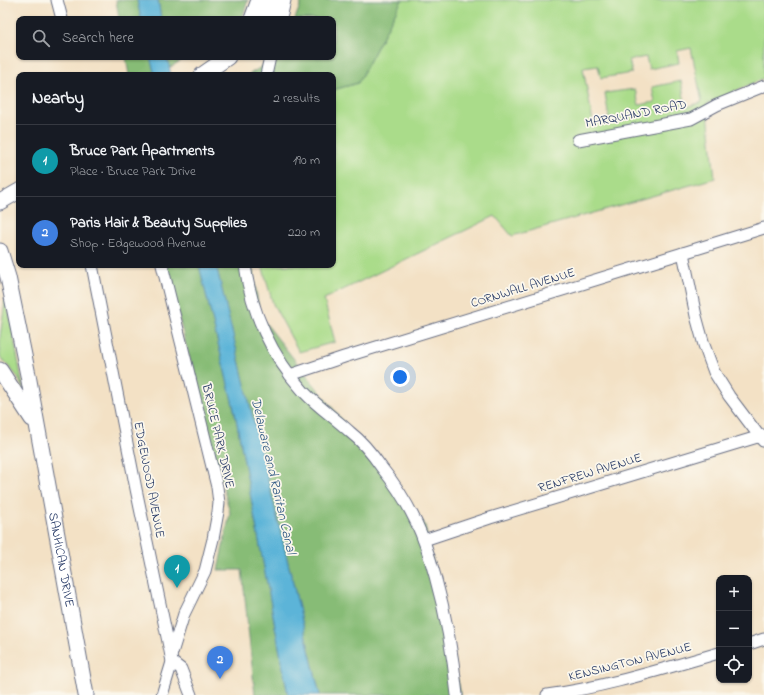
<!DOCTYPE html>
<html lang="en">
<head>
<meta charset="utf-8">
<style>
  body { margin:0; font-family:"Indie Flower",sans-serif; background:#242831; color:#f1f3f6 }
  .controls { position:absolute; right:12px; bottom:12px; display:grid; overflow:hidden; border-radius:8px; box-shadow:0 1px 3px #0004 }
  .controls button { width:36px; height:36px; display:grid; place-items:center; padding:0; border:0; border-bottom:1px solid #363941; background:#171b24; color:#f1f3f6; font:20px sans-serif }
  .you { position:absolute; left:400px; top:377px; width:14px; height:14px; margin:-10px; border:3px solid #fff; border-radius:50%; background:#1a73e8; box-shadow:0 0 0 6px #1a73e833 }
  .badge { display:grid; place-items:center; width:26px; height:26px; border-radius:50%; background:#d1495b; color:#fff; font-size:13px; font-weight:700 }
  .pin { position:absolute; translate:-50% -33px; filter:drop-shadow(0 1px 2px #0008) }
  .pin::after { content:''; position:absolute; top:21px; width:14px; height:12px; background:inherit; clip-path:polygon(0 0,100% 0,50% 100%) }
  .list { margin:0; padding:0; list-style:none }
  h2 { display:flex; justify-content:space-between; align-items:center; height:52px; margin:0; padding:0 16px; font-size:17px }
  h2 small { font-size:13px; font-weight:400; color:#9ea1a6 }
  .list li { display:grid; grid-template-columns:26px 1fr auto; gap:12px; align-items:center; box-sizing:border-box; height:72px; padding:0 16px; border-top:1px solid #363941 }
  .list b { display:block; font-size:15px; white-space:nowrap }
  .list p { margin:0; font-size:13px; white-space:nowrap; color:#9ea1a6 }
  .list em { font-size:13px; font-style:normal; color:#9ea1a6 }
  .icon { flex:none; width:22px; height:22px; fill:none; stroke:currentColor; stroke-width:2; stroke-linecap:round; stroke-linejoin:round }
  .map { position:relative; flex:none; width:764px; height:695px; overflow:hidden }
  .search { position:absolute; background:#171b24; box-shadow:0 1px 3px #0004; left:16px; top:16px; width:320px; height:44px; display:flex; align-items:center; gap:10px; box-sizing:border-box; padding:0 14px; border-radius:8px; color:#9ea1a6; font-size:15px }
  .panel { position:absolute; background:#171b24; box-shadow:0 1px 3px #0004; left:16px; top:72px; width:320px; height:196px; border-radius:8px }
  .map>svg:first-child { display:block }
  .green { fill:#aadc8a; stroke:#628674; fill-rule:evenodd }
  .forest { fill:#87bc76; stroke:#51766a }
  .water { fill:#5bb4d8; stroke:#3b729b }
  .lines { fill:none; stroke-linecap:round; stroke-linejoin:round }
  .minor-casing { stroke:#676d82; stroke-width:13 }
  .secondary-casing { stroke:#676d82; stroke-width:17 }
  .minor { stroke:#fff; stroke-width:11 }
  .secondary { stroke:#fff; stroke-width:15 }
  .labels { text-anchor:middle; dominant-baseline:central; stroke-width:3.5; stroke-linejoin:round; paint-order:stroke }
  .street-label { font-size:13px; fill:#1b2f5e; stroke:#fbf7ec }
  .water-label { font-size:14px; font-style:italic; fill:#2e5783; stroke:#fbf7ec }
</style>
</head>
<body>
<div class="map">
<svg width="764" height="695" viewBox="0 0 764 695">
  <rect width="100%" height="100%" fill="#fbf7ec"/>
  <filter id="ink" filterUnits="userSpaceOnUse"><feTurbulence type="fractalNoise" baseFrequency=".025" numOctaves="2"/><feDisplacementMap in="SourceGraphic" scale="8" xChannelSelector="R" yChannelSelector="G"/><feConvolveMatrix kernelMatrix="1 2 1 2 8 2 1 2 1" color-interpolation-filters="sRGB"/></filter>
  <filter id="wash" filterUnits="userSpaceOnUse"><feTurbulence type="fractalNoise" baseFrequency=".012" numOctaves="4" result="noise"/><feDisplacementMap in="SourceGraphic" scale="16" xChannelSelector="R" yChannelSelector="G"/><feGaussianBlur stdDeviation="0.9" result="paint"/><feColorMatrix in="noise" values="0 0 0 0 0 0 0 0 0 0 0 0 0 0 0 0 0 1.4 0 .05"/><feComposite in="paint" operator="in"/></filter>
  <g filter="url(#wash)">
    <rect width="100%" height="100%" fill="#f3e1c5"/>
    <g class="green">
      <path d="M402 0H764V78L707 104 715 178 512 236 495 216 324 299 335 342 299 352 273 304 262 265H333V90L358 83ZM691 48 702 102 686 107 681 81 652 87 655 102 639 105 635 89 605 93 609 118 593 122 583 68 598 66 601 78 632 73 629 60 646 57 649 69 679 63 677 51Z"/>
      <path d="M5 300 7 301 24 392 18 377 0 357V337Z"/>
    </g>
    <g class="forest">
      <path d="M116 0H137L141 19H119Z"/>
      <path d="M158 0H248L242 19H161Z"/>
      <path d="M302 0H402L358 83 333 90V75H248L261 67 270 57H333V19H295Z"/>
      <path d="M126 57H150L155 75H129Z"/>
      <path d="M167 57H187L169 68Z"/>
      <path d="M165 265H199L235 413 288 695H255L242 570H218L230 513Z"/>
      <path d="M216 265H252L260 316 425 525 461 695H320Z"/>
    </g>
    <g class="water">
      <path d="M137 0H158L161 19H141Z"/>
      <path d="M150 57H167L171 75H155Z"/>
      <path d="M199 265H216L320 695H288L235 413Z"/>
    </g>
  </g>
  <g filter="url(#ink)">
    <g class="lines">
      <g class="minor-casing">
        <g id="minor">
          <path d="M57 0 62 19"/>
          <path d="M266 75 270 57"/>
          <path d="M578 140 691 119 717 105 764 86"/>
          <path d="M683 253 696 316 704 345 714 372 729 396 763 441"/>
          <path d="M92 265 136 489 171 656 172 662 162 695"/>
          <path d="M162 265 217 487 219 503 218 512 213 539 205 571 184 614 171 656"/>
          <path d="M245 265C251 312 272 357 304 392 318 407 335 418 350 432 363 442 373 455 382 468 395 484 407 503 416 522 424 539 430 558 435 576 446 615 453 655 457 695"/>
          <path d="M290 375 344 357 683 253 764 228"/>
          <path d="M424 540 490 518 764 435"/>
          <path d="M749 644 764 639"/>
          <path d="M172 662 181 669 191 695"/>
          <path d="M547 695C606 687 662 669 719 653"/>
        </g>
      </g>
      <g class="secondary-casing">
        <g id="secondary">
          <path d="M252 19 259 0"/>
          <path d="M268 19 270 0"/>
          <path d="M276 19 280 14 283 0"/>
          <path d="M202 75 228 57"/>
          <path d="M0 202 19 191"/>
          <path id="s1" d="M0 251 8 277 28 375 86 695"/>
          <path d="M0 370 32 419"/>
        </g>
      </g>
      <use href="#minor" class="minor"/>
      <use href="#secondary" class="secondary"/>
    </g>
  </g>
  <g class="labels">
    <g class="street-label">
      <text transform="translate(636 114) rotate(-11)">MARQUAND ROAD</text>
      <text transform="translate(523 288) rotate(-17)">CORNWALL AVENUE</text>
      <text transform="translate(218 436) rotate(77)">BRUCE PARK DRIVE</text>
      <text transform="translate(590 473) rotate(-17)">RENFREW AVENUE</text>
      <text transform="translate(149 480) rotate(79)">EDGEWOOD AVENUE</text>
      <text stroke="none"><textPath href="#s1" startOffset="315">SANHICAN DRIVE</textPath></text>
      <text transform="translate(630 662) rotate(-14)">KENSINGTON AVENUE</text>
    </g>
    <g class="water-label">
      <text transform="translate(273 476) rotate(77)">Delaware and Raritan Canal</text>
    </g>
  </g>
</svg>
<div class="controls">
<button>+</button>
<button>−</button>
<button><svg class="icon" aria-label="locate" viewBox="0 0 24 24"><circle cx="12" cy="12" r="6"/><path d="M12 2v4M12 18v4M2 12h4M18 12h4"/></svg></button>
</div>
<div class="you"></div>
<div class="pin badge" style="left:177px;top:588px;background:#0f9aa8">1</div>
<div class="pin badge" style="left:220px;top:679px;background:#3f7fe0">2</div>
<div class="search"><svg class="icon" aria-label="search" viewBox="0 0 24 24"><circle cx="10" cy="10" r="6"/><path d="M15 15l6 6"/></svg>Search here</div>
<section class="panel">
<h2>Nearby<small>2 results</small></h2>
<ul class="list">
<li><span class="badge" style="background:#0f9aa8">1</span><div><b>Bruce Park Apartments</b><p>Place · Bruce Park Drive</p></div><em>190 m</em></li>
<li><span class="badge" style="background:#3f7fe0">2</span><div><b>Paris Hair &amp; Beauty Supplies</b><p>Shop · Edgewood Avenue</p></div><em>220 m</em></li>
</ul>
</section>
</div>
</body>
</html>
